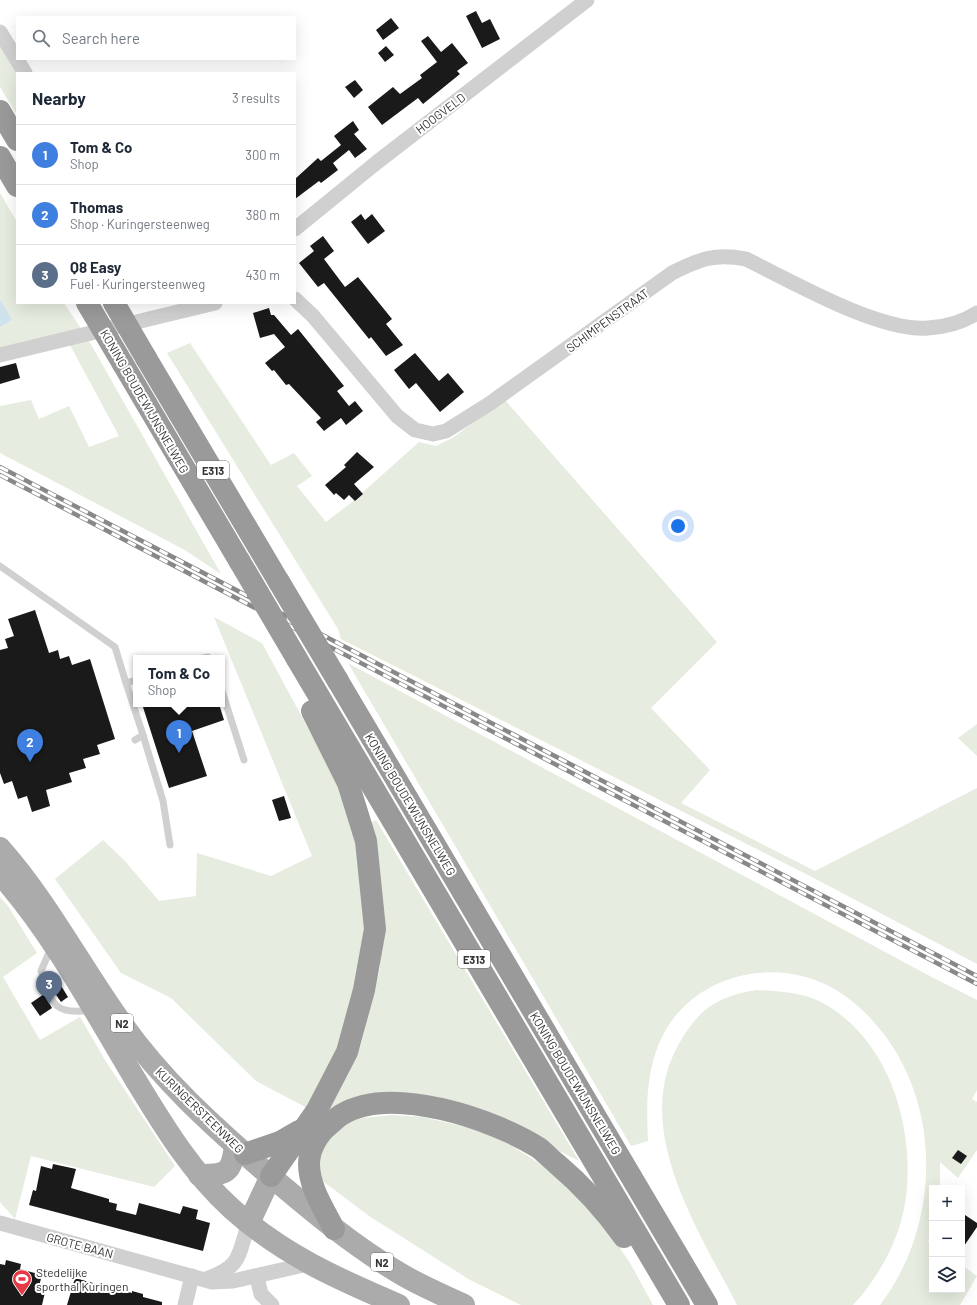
<!DOCTYPE html>
<html lang="en">
<head>
<meta charset="utf-8">
<style>
  body { margin:0; font-family:Barlow,sans-serif; background:#f2f2f3; color:#1f2937 }
  .controls { position:absolute; right:12px; bottom:12px; display:grid; overflow:hidden; border-radius:0px; box-shadow:0 4px 16px #0002 }
  .controls button { width:36px; height:36px; display:grid; place-items:center; padding:0; border:0; border-bottom:1px solid #e0e1e3; background:#fff; color:#1f2937; font:20px sans-serif }
  .you { position:absolute; left:678px; top:526px; width:14px; height:14px; margin:-10px; border:3px solid #fff; border-radius:50%; background:#1a73e8; box-shadow:0 0 0 6px #1a73e833 }
  .badge { display:grid; place-items:center; width:26px; height:26px; border-radius:50%; background:#2563eb; color:#fff; font-size:13px; font-weight:700 }
  .pin { position:absolute; translate:-50% -33px; filter:drop-shadow(0 1px 2px #0008) }
  .pin::after { content:''; position:absolute; top:21px; width:14px; height:12px; background:inherit; clip-path:polygon(0 0,100% 0,50% 100%) }
  .popup { position:absolute; left:133px; top:655px; width:92px; height:52px; box-sizing:border-box; display:grid; place-content:center; border-radius:0px; background:#fff; filter:drop-shadow(0 1px 3px #0005); font-size:13px; white-space:nowrap; color:#747a83 }
  .popup b { font-size:15px; color:#1f2937 }
  .popup::after { content:''; position:absolute; left:50%; top:100%; margin-left:-8px; border:8px solid transparent; border-top-color:#fff }
  .list { margin:0; padding:0; list-style:none }
  h2 { display:flex; justify-content:space-between; align-items:center; height:52px; margin:0; padding:0 16px; font-size:17px }
  h2 small { font-size:13px; font-weight:400; color:#747a83 }
  .list li { display:grid; grid-template-columns:26px 1fr auto; gap:12px; align-items:center; box-sizing:border-box; height:60px; padding:0 16px; border-top:1px solid #e0e1e3 }
  .list b { display:block; font-size:15px; white-space:nowrap }
  .list p { margin:0; font-size:13px; white-space:nowrap; color:#747a83 }
  .list em { font-size:13px; font-style:normal; color:#747a83 }
  .icon { flex:none; width:22px; height:22px; fill:none; stroke:currentColor; stroke-width:2; stroke-linecap:round; stroke-linejoin:round }
  .map { position:relative; flex:none; width:977px; height:1305px; overflow:hidden }
  .search { position:absolute; background:#fff; box-shadow:0 4px 16px #0002; left:16px; top:16px; width:280px; height:44px; display:flex; align-items:center; gap:10px; box-sizing:border-box; padding:0 14px; border-radius:0px; color:#747a83; font-size:15px }
  .panel { position:absolute; background:#fff; box-shadow:0 4px 16px #0002; left:16px; top:72px; width:280px; height:232px; border-radius:0px }
  .map>svg:first-child { display:block }
  .green { fill:#e6ecdf }
  .water { fill:#cfe2ee }
  .building { fill:#1a1a1a }
  .lines { fill:none; stroke-linecap:round; stroke-linejoin:round }
  .lane { stroke:#d0d0d0; stroke-width:7 }
  .street { stroke:#d0d0d0; stroke-width:15 }
  .primary { stroke:#ababab; stroke-width:22 }
  .highway { stroke:#9a9a9a; stroke-width:22 }
  .rail-casing { stroke:#888; stroke-width:4.5 }
  .rail { stroke:#fff; stroke-width:3; stroke-dasharray:9; stroke-linecap:butt }
  .highway-bridge { stroke:#9a9a9a; stroke-width:22 }
  .labels { text-anchor:middle; dominant-baseline:central; stroke-width:4; stroke-linejoin:round; paint-order:stroke }
  .shield { fill:#fff; stroke:#707070; stroke-width:1 }
  .shield-label { font-size:11px; font-weight:bold; fill:#333 }
  .street-label { font-size:12px; fill:#333; stroke:#fff }
  .poi-label { font-size:12px; fill:#333; stroke:#fff; text-anchor:start }
</style>
</head>
<body>
<div class="map">
<svg width="977" height="1305" viewBox="0 0 977 1305">
  <rect width="100%" height="100%" fill="#fff"/>
  <g class="green">
    <path d="M0 46 17 73V115L0 87Z"/>
    <path d="M0 193 17 222V303H64L82 330 0 349V327L11 320 0 299Z"/>
    <path d="M89 341 221 574 183 549 0 453V406L31 400 39 419 69 406 89 447 119 436 70 345Z"/>
    <path d="M190 343 271 465 294 453 312 476 297 486 326 522 352 502 419 442 436 446 454 437 504 399 717 642 651 708 710 770 681 803 815 871 977 788V964L808 875 341 639 338 629 167 353Z"/>
    <path d="M214 617 262 643 337 782 359 850 365 904 363 956 346 1036 307 1108 256 1081 171 998 121 973 55 879 103 840 125 861 159 901 196 896 197 853 271 876 312 856Z"/>
    <path d="M348 663 926 974 977 1000V1090L972 1099 977 1102V1150L958 1178 940 1162V1188H932V1229L928 1241 932 1245V1290H962V1265L977 1276 960 1305H880C938 1229 943 1115 886 1037 871 1017 852 998 829 986 771 957 696 975 664 1033 646 1067 646 1104 648 1141L631 1146Z"/>
    <path d="M977 724V756L958 738Z"/>
    <path d="M376 820 579 1161 503 1122 435 1100 324 1119 361 1045 380 968 379 897 368 824Z"/>
    <path d="M0 897 8 906 37 953 3 977 40 1040 80 1017 105 1060 175 1166 154 1187 31 1156 15 1219 0 1202Z"/>
    <path d="M756 990C777 991 800 992 819 1001 888 1036 915 1125 906 1197 901 1237 880 1276 853 1305H737C697 1227 627 1123 683 1037 702 1006 721 996 756 990Z"/>
    <path d="M392 1115 423 1117 478 1130 506 1142 554 1173 603 1223 630 1263 653 1305H521L470 1280 369 1216 316 1176 318 1152 331 1134 349 1122 363 1118Z"/>
  </g>
  <path class="water" d="M0 299 12 320 0 327Z"/>
  <g class="building">
    <path d="M476 11 482 23 490 19 500 39 482 48 466 16Z"/>
    <path d="M391 18 399 28 383 40 376 30Z"/>
    <path d="M428 36 441 52 452 43 468 63 457 71 460 74 423 104 418 98 382 125 368 107 393 87 400 94 422 78 420 75 437 62 421 41Z"/>
    <path d="M386 46 394 55 385 62 378 53Z"/>
    <path d="M355 80 363 90 354 98 345 87Z"/>
    <path d="M353 121 359 130 354 134 367 149 355 158 349 150 333 163 338 170 321 183 319 181 295 199V179L318 158 321 161 341 145 334 136Z"/>
    <path d="M361 214 365 220 372 214 385 231 368 244 351 222Z"/>
    <path d="M323 236 334 251 324 259 345 287 358 277 392 319 386 324 403 345 386 356 371 337 369 339 324 283 318 287 299 263 314 251 310 246Z"/>
    <path d="M269 308 271 315H274L291 335 298 329 344 386 337 391 349 406 355 401 363 411 346 425 341 418 324 431 316 422 321 418 289 384 286 385 274 370 272 371 265 363 285 347 274 334 260 338 253 313Z"/>
    <path d="M415 353 439 381 448 373 464 392 440 412 416 383 409 389 394 370Z"/>
    <path d="M16 363 20 378 0 384V367Z"/>
    <path d="M357 452 374 467 354 484 363 494 355 501 349 495 344 500 336 493 334 495 325 485 346 467 344 465Z"/>
    <path d="M35 610 49 653 58 650 60 659 69 656 72 665 90 659 115 739 97 745 100 754 83 759 86 768 69 773 72 782 46 790 50 806 32 812 27 796 18 799 12 781 4 784 0 773V650L8 648 5 639 14 636 8 619Z"/>
    <path d="M142 704H219L224 720 192 731 207 776 169 788Z"/>
    <path d="M284 796 291 818 279 821 272 800Z"/>
    <path d="M60 984 68 997 61 1002 52 989Z"/>
    <path d="M44 994 52 1008 40 1016 31 1003Z"/>
    <path d="M958 1150 967 1156 961 1164 952 1158Z"/>
    <path d="M53 1164 76 1169 71 1188 109 1199V1202L117 1204 116 1210 136 1215 139 1203 180 1214 183 1206 198 1210 196 1219 210 1223 203 1251 29 1205 33 1190 36 1191 41 1166 52 1169Z"/>
    <path d="M962 1213 977 1223V1227L962 1249Z"/>
    <path d="M6 1260 21 1264 20 1269 42 1275 39 1286 46 1288 42 1305H0V1264L5 1265Z"/>
    <path d="M75 1278 104 1286 114 1285V1288L132 1293V1291L143 1294V1297L162 1302V1305H67Z"/>
  </g>
  <g class="lines">
    <g class="lane">
      <path d="M0 566 115 647 126 683"/>
      <path d="M203 658 208 657V658"/>
      <path d="M222 691 244 760"/>
      <path d="M143 735 163 801 170 845"/>
      <path d="M135 740 143 735 126 683 136 680"/>
      <path d="M51 948 41 971C52 1003 53 1016 91 1010"/>
    </g>
    <g class="street">
      <path d="M0 32 25 73"/>
      <path d="M295 229 376 163 587 0"/>
      <path d="M295 299 313 316 397 416 415 430 433 434 446 431 489 404 672 273C700 259 714 253 746 259 791 281 879 332 928 328 945 327 963 322 977 313"/>
      <path d="M0 355 215 303"/>
      <path d="M0 1223 212 1282 233 1281 308 1264"/>
      <path d="M257 1277 261 1294 272 1305"/>
      <path d="M206 1279C243 1266 237 1256 249 1223"/>
      <path d="M185 1305 192 1276"/>
    </g>
    <g class="primary">
      <path d="M0 848C48 902 81 967 123 1025 162 1080 211 1124 261 1168 306 1206 350 1244 401 1274 421 1286 443 1295 464 1305"/>
      <path d="M0 874C54 935 93 1009 135 1079 163 1125 191 1172 232 1209 283 1255 338 1279 399 1305"/>
      <path d="M199 1175C226 1175 232 1174 235 1145"/>
      <path d="M249 1223 271 1176"/>
    </g>
    <g class="highway">
      <path d="M0 111 17 140"/>
      <path d="M0 157 17 186"/>
      <path d="M146 358 279 582"/>
      <path d="M123 364 240 562"/>
      <path d="M297 659 679 1305"/>
      <path d="M338 681 707 1305"/>
      <path d="M245 1154 280 1142 299 1131"/>
      <path d="M271 1176 317 1110 347 1052 364 990 375 929 366 841 348 783 312 711"/>
      <path d="M334 1229C324 1209 309 1187 309 1164 309 1149 318 1134 329 1125 333 1122 336 1118 341 1115 391 1084 493 1119 539 1148 545 1153 551 1159 557 1164 583 1186 604 1209 624 1237"/>
    </g>
    <g class="rail-casing">
      <g id="rail">
        <path d="M0 467 977 976"/>
        <path d="M0 475 977 984"/>
      </g>
    </g>
    <use href="#rail" class="rail"/>
    <g class="highway-bridge">
      <path d="M87 303 123 364"/>
      <path d="M114 303 146 358"/>
      <path d="M240 562 297 659"/>
      <path d="M279 582 338 681"/>
    </g>
  </g>
  <defs>
    <g id="stadium-pin" transform="scale(1)"><path d="M0 17L-7.5 6A9.5 9.5 0 1 1 7.5 6Z" fill="#e63946" stroke="#fff"/><path d="M0-5a6.5 5 0 1 0 0 10a6.5 5 0 1 0 0-10ZM-3.5-1.8h7v3.6h-7Z" fill="#fff"/></g>
  </defs>
  <g fill-rule="evenodd">
    <use href="#stadium-pin" x="22" y="1279"/>
  </g>
  <g class="labels">
    <g class="shield">
      <rect x="197" y="461" width="32" height="18" rx="3"/>
      <rect x="458" y="950" width="32" height="18" rx="3"/>
      <rect x="111" y="1014" width="22" height="18" rx="3"/>
      <rect x="371" y="1253" width="22" height="18" rx="3"/>
    </g>
    <g class="shield-label">
      <text x="213" y="470">E313</text>
      <text x="474" y="959">E313</text>
      <text x="122" y="1023">N2</text>
      <text x="382" y="1262">N2</text>
    </g>
    <g class="street-label">
      <text transform="translate(440 113) rotate(-37)">HOOGVELD</text>
      <text transform="translate(607 320) rotate(-36)">SCHIMPENSTRAAT</text>
      <text transform="translate(145 401) rotate(60)">KONING BOUDEWIJNSNELWEG</text>
      <text transform="translate(411 804) rotate(59)">KONING BOUDEWIJNSNELWEG</text>
      <text transform="translate(576 1083) rotate(59)">KONING BOUDEWIJNSNELWEG</text>
      <text transform="translate(200 1110) rotate(44)">KURINGERSTEENWEG</text>
      <text transform="translate(80 1245) rotate(15)">GROTE BAAN</text>
    </g>
    <g class="poi-label">
      <text x="36" y="1272">Stedelijke<tspan x="36" dy="14">sporthal Kuringen</tspan></text>
    </g>
  </g>
</svg>
<div class="controls">
<button>+</button>
<button>−</button>
<button><svg class="icon" aria-label="layers" viewBox="0 0 24 24"><path d="M12 4l9 5-9 5-9-5zM3 14l9 5 9-5"/></svg></button>
</div>
<div class="you"></div>
<div class="pin badge" style="left:179px;top:753px;background:#3f7fe0">1</div>
<div class="popup"><b>Tom &amp; Co</b>Shop</div>
<div class="pin badge" style="left:30px;top:762px;background:#3f7fe0">2</div>
<div class="pin badge" style="left:49px;top:1004px;background:#5c6f8a">3</div>
<div class="search"><svg class="icon" aria-label="search" viewBox="0 0 24 24"><circle cx="10" cy="10" r="6"/><path d="M15 15l6 6"/></svg>Search here</div>
<section class="panel">
<h2>Nearby<small>3 results</small></h2>
<ul class="list">
<li><span class="badge" style="background:#3f7fe0">1</span><div><b>Tom &amp; Co</b><p>Shop</p></div><em>300 m</em></li>
<li><span class="badge" style="background:#3f7fe0">2</span><div><b>Thomas</b><p>Shop · Kuringersteenweg</p></div><em>380 m</em></li>
<li><span class="badge" style="background:#5c6f8a">3</span><div><b>Q8 Easy</b><p>Fuel · Kuringersteenweg</p></div><em>430 m</em></li>
</ul>
</section>
</div>
</body>
</html>
